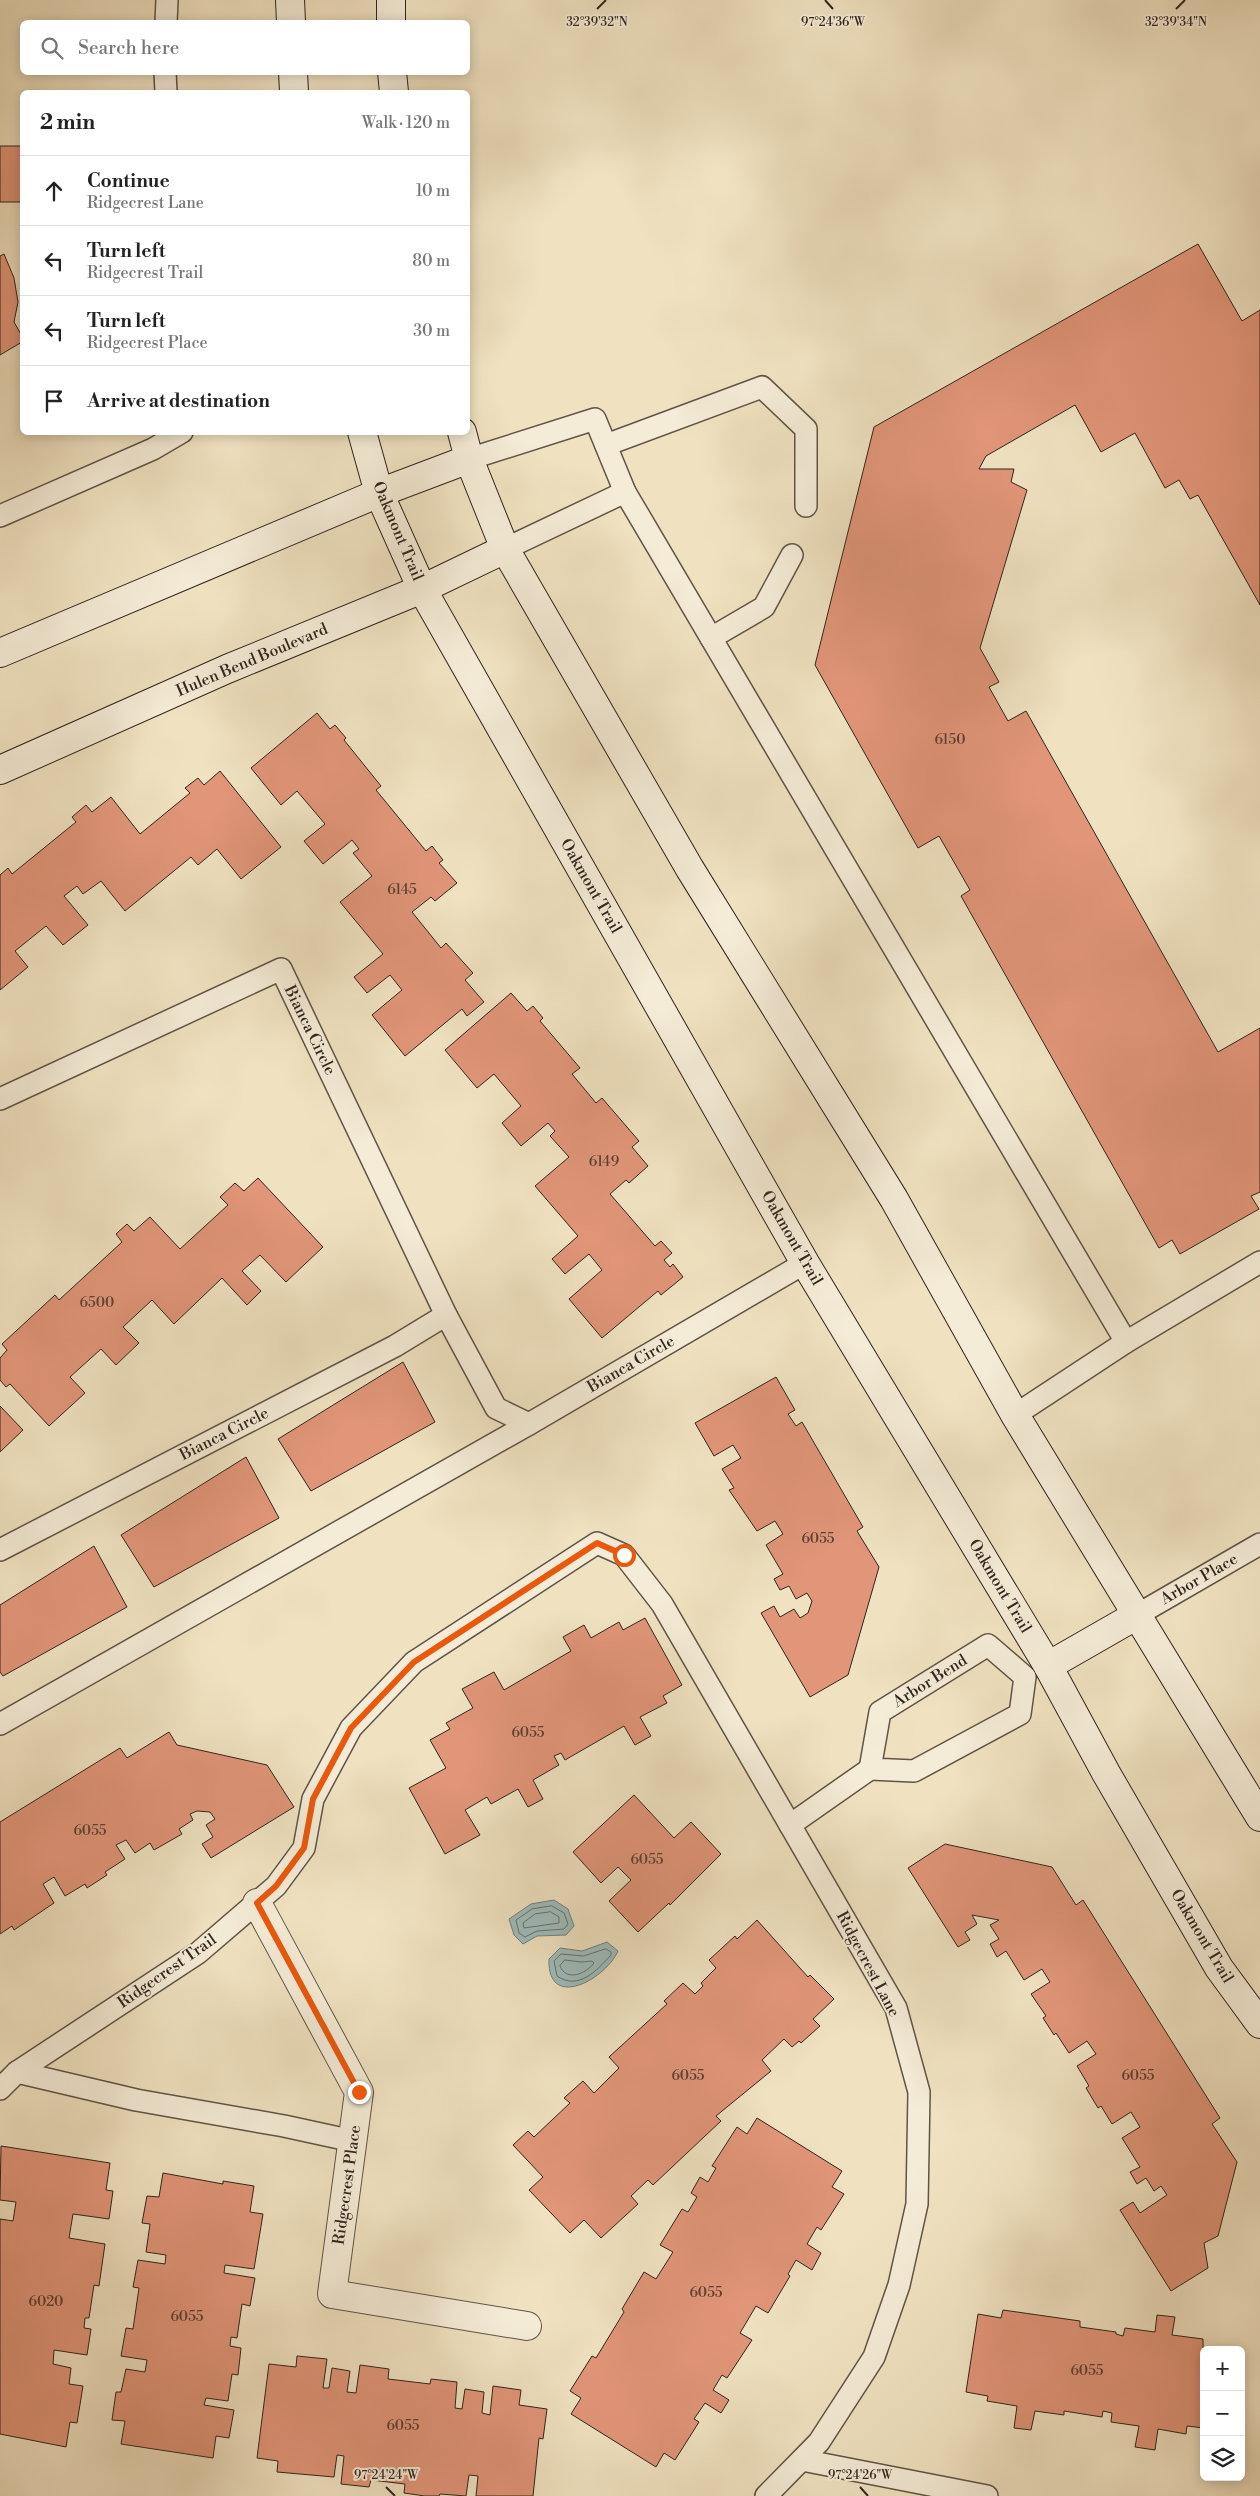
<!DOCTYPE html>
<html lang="en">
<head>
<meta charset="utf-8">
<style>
  body { margin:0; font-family:"Libre Bodoni",serif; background:#f6f6f6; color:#222 }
  .controls { position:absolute; right:15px; bottom:15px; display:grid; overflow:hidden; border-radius:8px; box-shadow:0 2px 12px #0003 }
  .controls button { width:45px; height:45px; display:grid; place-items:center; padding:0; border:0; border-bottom:1px solid #e0e0e0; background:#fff; color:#222; font:25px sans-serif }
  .stop { position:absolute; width:15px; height:15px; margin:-11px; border:4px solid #ea580c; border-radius:50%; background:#fff }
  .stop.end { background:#ea580c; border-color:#fff; box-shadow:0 1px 5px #0008 }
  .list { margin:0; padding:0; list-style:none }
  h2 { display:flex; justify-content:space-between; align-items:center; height:65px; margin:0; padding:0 20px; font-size:21px }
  h2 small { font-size:16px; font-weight:400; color:#767676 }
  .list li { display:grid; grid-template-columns:32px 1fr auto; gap:15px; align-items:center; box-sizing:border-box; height:70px; padding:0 20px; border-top:1px solid #e0e0e0 }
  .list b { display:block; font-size:19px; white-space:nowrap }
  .list p { margin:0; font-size:16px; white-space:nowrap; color:#767676 }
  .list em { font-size:16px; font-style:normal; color:#767676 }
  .icon { flex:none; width:28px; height:28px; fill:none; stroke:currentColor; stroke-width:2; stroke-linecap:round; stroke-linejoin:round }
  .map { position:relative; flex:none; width:1260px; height:2496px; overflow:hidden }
  .search { position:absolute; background:#fff; box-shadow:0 2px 12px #0003; left:20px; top:20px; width:450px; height:55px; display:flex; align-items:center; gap:12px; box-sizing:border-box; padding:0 18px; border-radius:8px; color:#767676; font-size:19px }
  .panel { position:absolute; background:#fff; box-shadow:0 2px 12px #0003; left:20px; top:90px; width:450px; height:345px; border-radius:8px }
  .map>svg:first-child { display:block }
  .water { fill:#9ebcbc; stroke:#727f7d }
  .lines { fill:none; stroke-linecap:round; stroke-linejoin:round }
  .shore { stroke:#67706d; stroke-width:1 }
  .building { fill:#e19579; stroke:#30241e }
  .lane-casing { stroke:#605447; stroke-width:24 }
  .street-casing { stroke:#605447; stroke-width:30 }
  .secondary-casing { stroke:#30241e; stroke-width:30 }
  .lane { stroke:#f5ecd7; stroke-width:21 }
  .street { stroke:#f5ecd7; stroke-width:28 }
  .secondary { stroke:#f5ecd7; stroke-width:28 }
  .route { stroke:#ea580c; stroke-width:6 }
  .ticks { fill:none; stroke:#30241e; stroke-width:2 }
  .labels { text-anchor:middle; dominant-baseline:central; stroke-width:4; stroke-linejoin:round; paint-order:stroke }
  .number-label { font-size:14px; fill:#5c4035 }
  .street-label { font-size:16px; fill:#30241e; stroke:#f5ecd7 }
  .ticks-label { font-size:12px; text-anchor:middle; fill:#30241e; stroke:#f5ecd7; stroke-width:4; stroke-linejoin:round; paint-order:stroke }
</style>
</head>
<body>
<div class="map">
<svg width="1260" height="2496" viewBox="0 0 1260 2496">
  <rect width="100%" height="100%" fill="#f0e2c1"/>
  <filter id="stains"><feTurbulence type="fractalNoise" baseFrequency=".004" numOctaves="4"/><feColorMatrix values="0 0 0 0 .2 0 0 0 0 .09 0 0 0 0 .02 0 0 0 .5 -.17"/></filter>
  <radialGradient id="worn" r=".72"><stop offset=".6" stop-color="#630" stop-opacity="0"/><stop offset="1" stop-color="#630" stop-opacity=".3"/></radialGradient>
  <g class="water">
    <path d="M554 1900 568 1909 574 1926 566 1935 537 1936 523 1944 514 1935 509 1919 531 1904Z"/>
    <path d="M607 1942 618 1951C605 1980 547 2011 549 1959L560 1948 582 1951Z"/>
  </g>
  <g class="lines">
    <g class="shore">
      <path d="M552 1906 564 1913 568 1924 564 1929 537 1931 525 1937 519 1933 516 1920 532 1909Z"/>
      <path d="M551 1912 559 1917V1923L524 1928 523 1923 535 1914Z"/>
      <path d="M606 1949 611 1952V1955C597 1970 579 1991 557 1976L554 1961 561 1954 583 1956Z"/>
      <path d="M565 1960 581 1962 592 1961 594 1963C586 1974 566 1982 560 1966Z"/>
    </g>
  </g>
  <g class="building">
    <rect x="0" y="146" width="22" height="56"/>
    <path d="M1198 244 1242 321 1260 310V605L1198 495 1190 499 1179 480 1165 488 1135 433 1101 452 1075 405 986 456 979 469H1014L1011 482 1027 490 980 648 999 682 989 687 1008 721 1026 711 1218 1052 1260 1028V1192L1251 1196 1259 1209 1180 1254 1172 1240 1159 1248 961 896 970 890 939 836 918 848 815 665 874 427Z"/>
    <path d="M4 254 14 278 18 302 14 322 22 336V342L0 355V256Z"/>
    <path d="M317 713 330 729 335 725 346 738 344 740 381 786 376 790 426 851 432 846 443 860 439 863 457 883 435 901 431 897 412 912 441 948 446 943 473 973 465 980 484 1002 467 1016 462 1009 405 1056 372 1015 402 990 390 975 367 993 354 977 383 954 340 902 372 876 353 853 359 849 352 840 323 864 304 841 325 824 297 791 281 805 251 768Z"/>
    <path d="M220 771 281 847 241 879 217 849 198 865 191 857 125 911 101 881 83 894 77 886 64 896 88 925 63 945 46 926 15 951 28 967 0 990V875L8 868 12 874 76 822 72 817 86 805 92 812 111 797 140 834 190 793 185 788 198 778 204 785Z"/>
    <path d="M511 993 527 1011 533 1006 543 1018 540 1021 580 1068 572 1074 596 1103 602 1098 639 1141 632 1147 648 1166 629 1183 626 1180 610 1194 655 1246 661 1241 672 1253 664 1260 670 1267 673 1264 683 1277 661 1295 658 1291 602 1338 569 1299 602 1270 589 1254 565 1274 552 1259 578 1236 535 1186 569 1157 550 1136 555 1131 548 1123 521 1146 502 1123 521 1106 494 1074 477 1088 445 1050Z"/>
    <path d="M258 1178 323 1247 286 1282 260 1255 242 1271 261 1291 247 1305 222 1278 174 1324 152 1300 123 1327 139 1343 116 1365 101 1349 70 1377 85 1393 49 1426 10 1384 6 1387 0 1380V1358L7 1350 2 1344 55 1295 59 1300 122 1242 116 1234 127 1224 134 1231 150 1217 180 1249 228 1205 220 1197 235 1183 244 1191Z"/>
    <path d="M403 1362 435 1422 311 1491 278 1439Z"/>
    <path d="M776 1377 795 1410 788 1414 796 1426 802 1422 863 1527 857 1531 879 1567 848 1675 810 1697 761 1613 774 1606 780 1617 794 1609 800 1618 808 1613 812 1601 807 1593 796 1599 789 1586 780 1590 774 1579 783 1574 766 1545 783 1534 775 1521 757 1531 729 1490 734 1488 722 1469 741 1458 733 1445 714 1456 695 1423Z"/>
    <path d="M0 1406 23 1430 0 1452Z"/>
    <path d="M246 1457 279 1518 154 1587 121 1535Z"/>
    <path d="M94 1546 127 1607 3 1676 0 1672V1605Z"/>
    <path d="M645 1618 682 1685 663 1696 667 1703 640 1717 651 1736 635 1745 624 1726 565 1760 561 1753 554 1756 559 1765 533 1780 543 1799 528 1807 518 1789 491 1804 487 1797 465 1810 480 1835 445 1854 409 1788 446 1768 430 1740 450 1729 446 1723 473 1708 462 1689 494 1672 504 1690 571 1651 563 1637 584 1625 591 1638 619 1622 623 1630Z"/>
    <path d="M169 1732 177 1745 267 1765 294 1807 211 1858 202 1844 213 1837 206 1825 215 1819 210 1812 197 1811 190 1814 193 1820 179 1829 182 1834 154 1850 150 1843 135 1853 126 1840 116 1845 125 1859 105 1872 107 1875 87 1888 85 1884 65 1896 54 1877 43 1884 54 1903 14 1930 12 1926 0 1934V1822L120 1748 127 1758Z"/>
    <path d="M634 1795 674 1838 691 1822 721 1854 670 1905 669 1903 638 1932 609 1901 631 1880 618 1867 601 1883 573 1852Z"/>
    <path d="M945 1844 1052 1867 1076 1905 1083 1900 1220 2118 1212 2124 1237 2162 1218 2236 1204 2243 1208 2268 1171 2291 1120 2210 1133 2202 1140 2213 1167 2195 1161 2186 1154 2191 1146 2178 1137 2184 1130 2172 1140 2167 1122 2138 1140 2127 1131 2112 1112 2124 1101 2106 1098 2108 1086 2088 1089 2086 1077 2066 1096 2054 1087 2041 1069 2053 1056 2033 1054 2035 1043 2018 1046 2016 1031 1994 1050 1982 1042 1969 1024 1980 1006 1951 997 1957 990 1944 999 1939 990 1925 999 1920 972 1915 977 1924 965 1932 970 1940 958 1947 908 1868Z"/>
    <path d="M757 1920 808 1977 810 1975 834 1999 813 2019 820 2026 801 2043 799 2041 792 2047 784 2039 762 2060 771 2071 716 2116 721 2121 653 2185 648 2180 631 2196 638 2204 601 2238 584 2220 570 2233 529 2190 543 2177 513 2145 528 2131 534 2137 570 2103 564 2098 583 2081 594 2093 619 2068 609 2057 667 2004 664 2001 683 1983 695 1994 703 1986 701 1983 716 1968 709 1960 735 1936 737 1939Z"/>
    <path d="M757 2118 842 2171 832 2187 844 2194 821 2230 817 2227 807 2244 821 2253 812 2270 796 2260 788 2274 790 2276 768 2313 756 2306 740 2333 752 2340 727 2378 722 2375 713 2390 729 2400 721 2413 705 2403 694 2419 699 2422 675 2460 664 2453 656 2467 571 2414 581 2398 570 2391 592 2356 596 2358 624 2312 622 2309 644 2272 656 2279 673 2252 660 2245 682 2209 688 2212 697 2197 691 2193 700 2177 708 2182 716 2168 712 2166 737 2127 747 2134Z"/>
    <path d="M1 2146 110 2163 106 2190 113 2191 109 2219 73 2214 69 2238 105 2244 99 2286 94 2285 89 2318H85L84 2328 91 2329 87 2355 54 2350 53 2364 71 2368 69 2384 83 2386 77 2423 70 2422 66 2447 0 2434V2219L13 2221 16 2202 0 2200Z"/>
    <path d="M163 2173 223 2184V2181L254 2186 250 2212 263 2214 254 2269 225 2265 224 2273 255 2278 250 2306 242 2304 237 2338 231 2337 230 2346 241 2348 238 2375 232 2374 228 2401 206 2398 204 2405 234 2410 229 2438 216 2436 213 2458 121 2444 125 2421 112 2420 116 2392H121L126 2369 145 2372 147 2360 121 2356 126 2328 133 2329 139 2288 133 2287 138 2260 165 2264 166 2255 146 2252 150 2224 142 2223 147 2196 159 2197Z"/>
    <path d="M1003 2310 1080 2321V2327L1116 2332V2334L1123 2336 1125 2328 1155 2332 1157 2315 1175 2317 1172 2335 1203 2339 1204 2428 1187 2426 1186 2434 1158 2429 1155 2450 1135 2447 1139 2426 1111 2422 1112 2413 1103 2411 1102 2417 1064 2411V2415L1035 2411 1031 2430 1014 2428 1017 2406 987 2401 988 2396 966 2392 978 2314 1001 2318Z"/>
    <path d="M297 2356 327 2359 323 2388H329L332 2368 350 2371 347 2392 356 2393 360 2365 389 2369 388 2379 430 2384 431 2379 457 2382 455 2408 462 2409 465 2389 484 2392 482 2413 490 2415 493 2386 521 2390 519 2405 547 2409 543 2439 539 2438 533 2496H476L478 2476 469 2475 466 2496 440 2494 439 2496H425L404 2493 405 2484 371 2480 369 2487 341 2484 344 2456 337 2455 334 2477 277 2472 278 2461 257 2458 269 2364 296 2367Z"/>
  </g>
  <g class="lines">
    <g class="lane-casing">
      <g id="lane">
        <path d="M166 22 167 0"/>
        <path d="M165 72 166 92"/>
        <path d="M606 445 762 387 806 429V506"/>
        <path d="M469 459 595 419 625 492 1126 1342 1015 1415"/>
        <path d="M0 516 153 449 182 432"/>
        <path d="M505 549 625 492"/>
        <path d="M711 638 764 607 792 555"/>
        <path d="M0 1099 281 969 446 1315 496 1408 529 1424"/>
        <path d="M1126 1342 1260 1262"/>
        <path d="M0 1550 395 1346 446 1315"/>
        <path d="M1137 1615 1260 1544"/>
        <path d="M988 1645 1025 1677 1020 1714 914 1771 870 1769 880 1712Z"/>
        <path d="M0 1724 529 1424 805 1263"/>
        <path d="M790 1825 870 1769"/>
        <path d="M17 2072 136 2100 284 2126 353 2141"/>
        <path d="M0 2089 17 2072 198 1953 276 1886 304 1848 313 1799 351 1728 414 1662 597 1543 624 1555 662 1604 896 2008 919 2092 917 2204 899 2285 874 2357 819 2442 766 2496"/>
        <path d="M802 2460 987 2496"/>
      </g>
    </g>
    <g class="street-casing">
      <path id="street" d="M257 1903 359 2092 332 2294 527 2326"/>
    </g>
    <g class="secondary-casing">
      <g id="secondary">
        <path d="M290 0 291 22"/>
        <path d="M391 0V22"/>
        <path d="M293 72 294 92"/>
        <path d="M392 72 394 92"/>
        <path d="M362 432 379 493 422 589 805 1263 1048 1666 1106 1773 1219 1968 1260 2024"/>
        <path d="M462 432 469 459 505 549 690 869 894 1199 1015 1415 1260 1817"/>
        <path d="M0 653 379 493 469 459"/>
        <path d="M0 770 227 669 422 589 505 549"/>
        <path d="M1048 1666 1137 1615"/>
      </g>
    </g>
    <use href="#lane" class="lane"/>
    <use href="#street" class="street"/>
    <use href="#secondary" class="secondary"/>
  </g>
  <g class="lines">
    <path class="route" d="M359 2092 257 1903 276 1886 304 1848 313 1799 351 1728 414 1662 597 1543 624 1555"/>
  </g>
  <path class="ticks" d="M825 0 833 9M597 9 606 0M1176 9 1185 0M386 2487 395 2496M860 2487 868 2496"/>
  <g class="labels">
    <g class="number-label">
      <text x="950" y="740">6150</text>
      <text x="402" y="890">6145</text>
      <text x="604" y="1162">6149</text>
      <text x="97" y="1303">6500</text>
      <text x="818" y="1539">6055</text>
      <text x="528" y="1733">6055</text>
      <text x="90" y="1831">6055</text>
      <text x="647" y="1860">6055</text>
      <text x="688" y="2076">6055</text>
      <text x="1138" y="2076">6055</text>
      <text x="706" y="2293">6055</text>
      <text x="46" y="2302">6020</text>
      <text x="187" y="2317">6055</text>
      <text x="1087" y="2371">6055</text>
      <text x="403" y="2426">6055</text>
    </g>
    <g class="street-label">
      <text transform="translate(398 531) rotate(67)">Oakmont Trail</text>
      <text transform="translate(252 660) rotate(-23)">Hulen Bend Boulevard</text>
      <text transform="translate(591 886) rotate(60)">Oakmont Trail</text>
      <text transform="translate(310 1030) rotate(64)">Bianca Circle</text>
      <text transform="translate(792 1238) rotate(60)">Oakmont Trail</text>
      <text transform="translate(631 1364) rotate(-30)">Bianca Circle</text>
      <text transform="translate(224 1434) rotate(-27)">Bianca Circle</text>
      <text transform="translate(1199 1579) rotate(-30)">Arbor Place</text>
      <text transform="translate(1000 1586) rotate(59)">Oakmont Trail</text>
      <text transform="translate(930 1681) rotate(-32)">Arbor Bend</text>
      <text transform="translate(1202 1936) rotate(59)">Oakmont Trail</text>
      <text transform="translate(868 1964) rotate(62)">Ridgecrest Lane</text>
      <text transform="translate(167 1971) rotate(-35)">Ridgecrest Trail</text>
      <text transform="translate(347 2185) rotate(-82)">Ridgecrest Place</text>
    </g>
  </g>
  <g class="ticks-label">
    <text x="597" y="26">32°39'32"N</text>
    <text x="1176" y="26">32°39'34"N</text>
    <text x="833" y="26">97°24'36"W</text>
    <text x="386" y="2479">97°24'24"W</text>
    <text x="860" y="2479">97°24'26"W</text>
  </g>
  <rect width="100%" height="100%" filter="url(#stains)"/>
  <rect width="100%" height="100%" fill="url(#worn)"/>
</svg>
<div class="controls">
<button>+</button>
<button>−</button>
<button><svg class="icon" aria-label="layers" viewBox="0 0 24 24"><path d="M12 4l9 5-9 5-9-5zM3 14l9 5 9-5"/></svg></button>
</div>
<div class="stop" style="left:624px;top:1555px"></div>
<div class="stop end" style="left:359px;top:2092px"></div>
<div class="search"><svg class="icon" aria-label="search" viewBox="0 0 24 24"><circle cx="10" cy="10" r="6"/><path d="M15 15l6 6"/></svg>Search here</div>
<section class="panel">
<h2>2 min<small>Walk · 120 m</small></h2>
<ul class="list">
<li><svg class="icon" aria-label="ahead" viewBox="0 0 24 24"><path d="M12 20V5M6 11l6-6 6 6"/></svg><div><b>Continue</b><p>Ridgecrest Lane</p></div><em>10 m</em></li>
<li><svg class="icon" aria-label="left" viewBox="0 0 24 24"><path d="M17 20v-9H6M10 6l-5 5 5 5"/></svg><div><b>Turn left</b><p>Ridgecrest Trail</p></div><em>80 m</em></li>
<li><svg class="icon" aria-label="left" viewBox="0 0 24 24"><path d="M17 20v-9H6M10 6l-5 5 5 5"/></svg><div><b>Turn left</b><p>Ridgecrest Place</p></div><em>30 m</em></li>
<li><svg class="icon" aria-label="arrive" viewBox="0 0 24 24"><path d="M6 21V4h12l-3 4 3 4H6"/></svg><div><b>Arrive at destination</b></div></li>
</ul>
</section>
</div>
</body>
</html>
